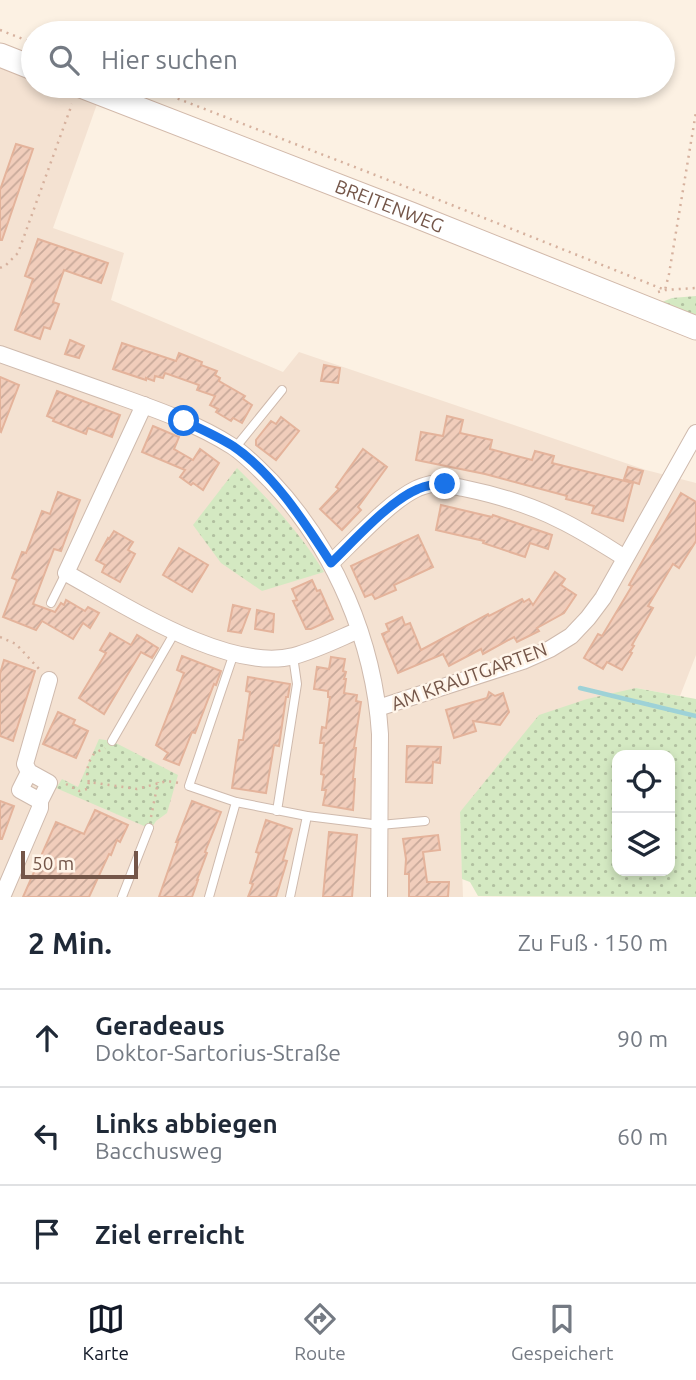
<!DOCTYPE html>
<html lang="de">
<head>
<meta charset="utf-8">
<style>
  body { margin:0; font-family:Ubuntu,sans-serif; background:#f2f2f3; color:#1f2937 }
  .controls { position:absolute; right:21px; bottom:21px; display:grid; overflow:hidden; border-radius:14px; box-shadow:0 4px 10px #0003 }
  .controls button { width:63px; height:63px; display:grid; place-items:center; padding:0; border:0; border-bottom:2px solid #e0e1e3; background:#fff; color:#1f2937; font:35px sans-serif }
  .scale { position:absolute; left:21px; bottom:18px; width:117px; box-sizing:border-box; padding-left:7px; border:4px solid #745649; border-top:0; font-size:19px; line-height:24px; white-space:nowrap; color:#745649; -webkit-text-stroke:5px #fff5e9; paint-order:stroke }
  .stop { position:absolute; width:21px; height:21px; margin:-16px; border:5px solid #1a73e8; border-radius:50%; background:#fff }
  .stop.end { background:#1a73e8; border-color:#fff; box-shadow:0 2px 7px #0008 }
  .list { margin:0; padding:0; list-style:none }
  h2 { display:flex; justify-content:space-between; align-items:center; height:91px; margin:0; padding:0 28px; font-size:30px }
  h2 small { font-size:23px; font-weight:400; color:#747a83 }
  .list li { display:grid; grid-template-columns:46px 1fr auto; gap:21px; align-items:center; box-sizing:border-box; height:98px; padding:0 28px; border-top:2px solid #e0e1e3 }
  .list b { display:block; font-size:26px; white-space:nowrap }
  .list p { margin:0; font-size:23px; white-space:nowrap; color:#747a83 }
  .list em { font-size:23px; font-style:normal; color:#747a83 }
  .icon { flex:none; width:38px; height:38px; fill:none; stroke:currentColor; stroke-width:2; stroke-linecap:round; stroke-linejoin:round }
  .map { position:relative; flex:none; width:696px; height:897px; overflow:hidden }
  .search { position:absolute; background:#fff; box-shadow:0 4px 10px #0003; left:21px; right:21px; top:21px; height:77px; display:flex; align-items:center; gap:18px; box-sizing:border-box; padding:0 24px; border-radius:38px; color:#747a83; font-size:26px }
  .sheet { height:385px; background:#fff }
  nav { display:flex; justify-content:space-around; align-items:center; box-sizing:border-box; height:98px; border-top:2px solid #e0e1e3; background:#fff; font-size:19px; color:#747a83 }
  nav a { display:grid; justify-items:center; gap:4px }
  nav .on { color:#111827 }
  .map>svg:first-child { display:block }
  .residential { fill:#f4e2d2 }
  .grass { fill:url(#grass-dots); fill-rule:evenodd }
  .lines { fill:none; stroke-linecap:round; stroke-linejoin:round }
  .stream { stroke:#9ed2d7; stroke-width:4.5 }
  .building { fill:url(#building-hatch); stroke:#e4b39b; stroke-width:2 }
  .service-casing { stroke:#cfbaad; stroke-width:10 }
  .minor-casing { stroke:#cfbaad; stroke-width:18 }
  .secondary-casing { stroke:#d2b9aa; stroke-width:25 }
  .path { stroke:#d6b19e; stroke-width:2.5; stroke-dasharray:2 5; stroke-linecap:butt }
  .service { stroke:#fff; stroke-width:8 }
  .minor { stroke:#fff; stroke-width:16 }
  .secondary { stroke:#fff; stroke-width:23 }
  .route { stroke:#1a73e8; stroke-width:9 }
  .labels { text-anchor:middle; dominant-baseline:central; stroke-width:5; stroke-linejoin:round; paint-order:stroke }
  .street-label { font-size:19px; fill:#745649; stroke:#fff5e9 }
</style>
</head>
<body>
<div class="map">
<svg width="696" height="897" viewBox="0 0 696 897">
  <defs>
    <pattern id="grass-dots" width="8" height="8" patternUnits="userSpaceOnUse" patternTransform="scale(1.75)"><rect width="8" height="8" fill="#d4e9c2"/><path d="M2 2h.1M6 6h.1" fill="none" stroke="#b1c0a0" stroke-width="1.8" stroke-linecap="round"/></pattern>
    <pattern id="building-hatch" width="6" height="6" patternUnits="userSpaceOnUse" patternTransform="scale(1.75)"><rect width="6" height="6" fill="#f1cdbb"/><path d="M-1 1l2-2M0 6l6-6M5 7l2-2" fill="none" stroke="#c8a99a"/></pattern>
  </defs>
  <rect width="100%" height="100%" fill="#fcf1e3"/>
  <path class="residential" d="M0 64 33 78V86H53L97 104 53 228 124 253 111 300 283 372 299 352 646 470 696 483V655L680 696 636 688 460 812 463 897H0Z"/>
  <g class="grass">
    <path d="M696 296V315L662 302 672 298Z"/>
    <path d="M237 468C270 500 300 533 324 572L262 591 221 563 193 525Z"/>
    <path d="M636 688 696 699V897L478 896 470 882 462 879 460 812 539 715 587 699ZM617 755H670V871H617Z"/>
    <path d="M99 739 112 741 178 775 167 813 156 821 151 829 56 788 62 779 78 787Z"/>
  </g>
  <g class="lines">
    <path class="stream" d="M580 688 696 716"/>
  </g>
  <g class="building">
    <path d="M16 144 33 149 2 240H0V190Z"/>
    <path d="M38 239 108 263 101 283 64 270 53 302 59 304 50 329 44 327 40 339 15 330 33 279 25 276Z"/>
    <path d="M70 340 84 346 79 358 65 354Z"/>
    <path d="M122 343 176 361 179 353 202 362 201 365 217 371 215 375 220 378 219 381 245 396 243 399 252 405 242 423 233 418 231 421 216 412 218 409 210 405 215 396 197 390 199 385 165 373 163 378 155 376 154 381 146 378V380L113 369Z"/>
    <path d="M324 365 340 368 338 383 321 381Z"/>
    <path d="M0 377 19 385 1 432 0 431Z"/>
    <path d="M57 391 120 415 112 437 88 428 86 434 53 421 54 419 47 416Z"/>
    <path d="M447 416 463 420 460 433 492 440 490 449 532 460 535 451 554 456 552 463 633 483 623 521 592 513 594 506 566 499 567 496 485 474 416 460 421 432 443 436Z"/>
    <path d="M281 417 299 431 276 460 256 445V440L271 421 276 424Z"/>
    <path d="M153 426 179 437 174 449 193 460 200 449 219 463 203 490 193 483 191 485 180 477 185 470 142 452Z"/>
    <path d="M363 449 387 467 358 507 361 510 342 530 320 509 339 489 336 487Z"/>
    <path d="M628 467 643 471 639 484 624 479Z"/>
    <path d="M58 492 80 500 61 551 54 549 33 604 55 612 61 603 64 605 66 600 85 611 88 607 99 613 90 628 83 623 73 639 42 621 36 630 3 617 17 580 12 578 22 552 26 553 42 511 50 514Z"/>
    <path d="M681 493 696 502V541L679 568 673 564 648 606 653 608 632 645 634 646 630 652 632 653 622 670 607 662 603 669 584 658 598 634 602 636 632 586 629 585Z"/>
    <path d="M441 505 492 517 493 515 552 535 548 549 530 543 525 557 483 543 484 541 436 530Z"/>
    <path d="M114 531 133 542 128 550 135 554 120 582 102 572 105 565 96 560 108 538 109 539Z"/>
    <path d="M418 535 433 567 394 585 396 590 375 599 372 594 365 597 351 566Z"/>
    <path d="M179 548 208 565 192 592 163 575Z"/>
    <path d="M555 572 565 579 561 585 576 595 564 613 537 628 539 631 517 642 514 637 483 654 481 649 449 666 443 654 398 673 382 634 389 631 386 624 402 617 405 625 410 623 421 650 488 614 489 616 522 599 524 602 529 599 533 605Z"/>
    <path d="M312 580 317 591 320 590 333 619 311 629H306L293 601 297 600 292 589Z"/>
    <path d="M233 605 250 609 241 633 228 631Z"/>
    <path d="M257 610 274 614 273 632 255 629Z"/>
    <path d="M110 633 131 645 137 635 158 648 152 658 141 652 104 714 79 698 106 653 100 650Z"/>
    <path d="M182 656 221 671 216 685 214 684 195 733 192 732 179 765 164 759 168 753 156 745 184 673 177 670Z"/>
    <path d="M331 657 345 659 343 671 346 672 344 679H346L344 693 357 695 356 701 361 702 354 748H356L353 779H355L353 810 323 805 326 790H322L324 775 321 774 324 743H320L322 727 326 728 330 697H328V691L314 689 317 667 329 669Z"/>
    <path d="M4 660 35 671 13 741 0 736V674Z"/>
    <path d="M248 677 290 684 288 697H286L279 746 274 745 266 793 232 788 239 740H243L250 692 246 691Z"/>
    <path d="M489 692 495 696 503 693 509 712 500 725 473 721 476 731 454 738 446 710 487 698Z"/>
    <path d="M58 712 75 720 73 724 88 731 76 758 43 744Z"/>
    <path d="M407 746 441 747 440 763 433 762 432 783 406 782Z"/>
    <path d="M0 801 14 806 2 839H0Z"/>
    <path d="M192 801 221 812 205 852 207 853 197 880H198L192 897H159L178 842H176Z"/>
    <path d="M95 810 128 825 120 842 117 840 111 855 109 854 89 897H23L56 822 84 834Z"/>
    <path d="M266 820 292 829 283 860 287 861 276 897H248L253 884 250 883 259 853 256 852Z"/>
    <path d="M329 832 357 835 352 897H323Z"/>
    <path d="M438 835 440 850 423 852 427 882H449L448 897H409V874H405L406 859 403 839Z"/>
  </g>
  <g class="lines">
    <g class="service-casing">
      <g id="service">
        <path d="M235 448 282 390"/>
        <path d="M51 603 66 573"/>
        <path d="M234 653 189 786 236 802 307 816 380 825 425 821"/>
        <path d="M112 741 175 632"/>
        <path d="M277 811 297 684 293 656"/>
        <path d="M122 897 149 828"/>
        <path d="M209 897 236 802"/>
        <path d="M290 897 307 816"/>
      </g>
    </g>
    <g class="minor-casing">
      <g id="minor">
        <path d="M0 354C37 367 73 380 110 393 152 408 194 422 232 446 246 455 259 469 271 481 335 549 374 641 380 734L379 897"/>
        <path d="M144 405 66 573C123 604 228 673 294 656 316 650 338 639 359 630"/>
        <path d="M331 563C354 541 389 502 416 489 420 487 427 485 431 484 442 483 453 486 463 488 497 495 530 505 560 520 583 531 604 545 625 558"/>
        <path d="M378 708 523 661 550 649 571 636 588 618 603 598 696 433"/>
        <path d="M29 772 20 790 40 801 49 783 29 772 25 764 49 680"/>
        <path d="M2 897 40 808V801"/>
      </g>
    </g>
    <g class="secondary-casing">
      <g id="secondary">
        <path d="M0 55 33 68"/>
        <path id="s1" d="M81 86 411 214 696 328"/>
      </g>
    </g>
    <g class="path">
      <path d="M0 30 33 43"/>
      <path d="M145 86 409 188 665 290 669 274 696 112"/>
      <path d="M0 268 6 265 18 253 72 104"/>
      <path d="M658 292 665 290 696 288"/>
      <path d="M0 637 16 644 40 670"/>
      <path d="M89 782C85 774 88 761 94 754 97 751 102 750 105 748"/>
      <path d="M66 784 79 791 87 789 89 782 137 789 167 781 179 783"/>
      <path d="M151 817 158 782"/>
    </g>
    <use href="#service" class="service"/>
    <use href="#minor" class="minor"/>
    <use href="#secondary" class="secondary"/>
  </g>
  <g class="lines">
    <path class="route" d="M184 421C201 429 217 436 233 446 273 473 305 523 331 563 354 541 389 501 418 489 427 485 435 484 445 484"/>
  </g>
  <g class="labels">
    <g class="street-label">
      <text stroke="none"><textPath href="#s1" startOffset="331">BREITENWEG</textPath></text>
      <text transform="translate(469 676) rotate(-20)">AM KRAUTGARTEN</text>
    </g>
  </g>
</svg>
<div class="controls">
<button><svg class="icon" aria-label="locate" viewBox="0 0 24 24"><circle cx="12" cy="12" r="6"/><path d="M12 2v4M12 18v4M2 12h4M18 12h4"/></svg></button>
<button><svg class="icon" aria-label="layers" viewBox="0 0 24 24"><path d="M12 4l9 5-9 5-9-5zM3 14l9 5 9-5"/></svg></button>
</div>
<div class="scale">50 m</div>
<div class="stop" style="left:184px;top:421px"></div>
<div class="stop end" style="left:445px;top:484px"></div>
<div class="search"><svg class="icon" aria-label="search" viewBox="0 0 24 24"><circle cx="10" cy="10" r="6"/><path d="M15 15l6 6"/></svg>Hier suchen</div>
</div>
<section class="sheet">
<h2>2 Min.<small>Zu Fuß · 150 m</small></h2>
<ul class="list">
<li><svg class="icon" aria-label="ahead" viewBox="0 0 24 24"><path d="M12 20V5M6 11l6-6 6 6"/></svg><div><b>Geradeaus</b><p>Doktor-Sartorius-Straße</p></div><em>90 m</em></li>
<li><svg class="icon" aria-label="left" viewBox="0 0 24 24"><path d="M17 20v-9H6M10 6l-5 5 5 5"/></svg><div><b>Links abbiegen</b><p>Bacchusweg</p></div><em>60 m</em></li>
<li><svg class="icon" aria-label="arrive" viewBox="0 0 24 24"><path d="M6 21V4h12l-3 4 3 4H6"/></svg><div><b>Ziel erreicht</b></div></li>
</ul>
</section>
<nav>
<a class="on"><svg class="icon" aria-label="map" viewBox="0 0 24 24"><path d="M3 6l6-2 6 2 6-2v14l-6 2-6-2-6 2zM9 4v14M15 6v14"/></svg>Karte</a>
<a><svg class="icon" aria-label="directions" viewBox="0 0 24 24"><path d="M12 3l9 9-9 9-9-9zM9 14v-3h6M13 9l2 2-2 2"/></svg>Route</a>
<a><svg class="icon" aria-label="saved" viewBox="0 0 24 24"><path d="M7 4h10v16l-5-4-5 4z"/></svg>Gespeichert</a>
</nav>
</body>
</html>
